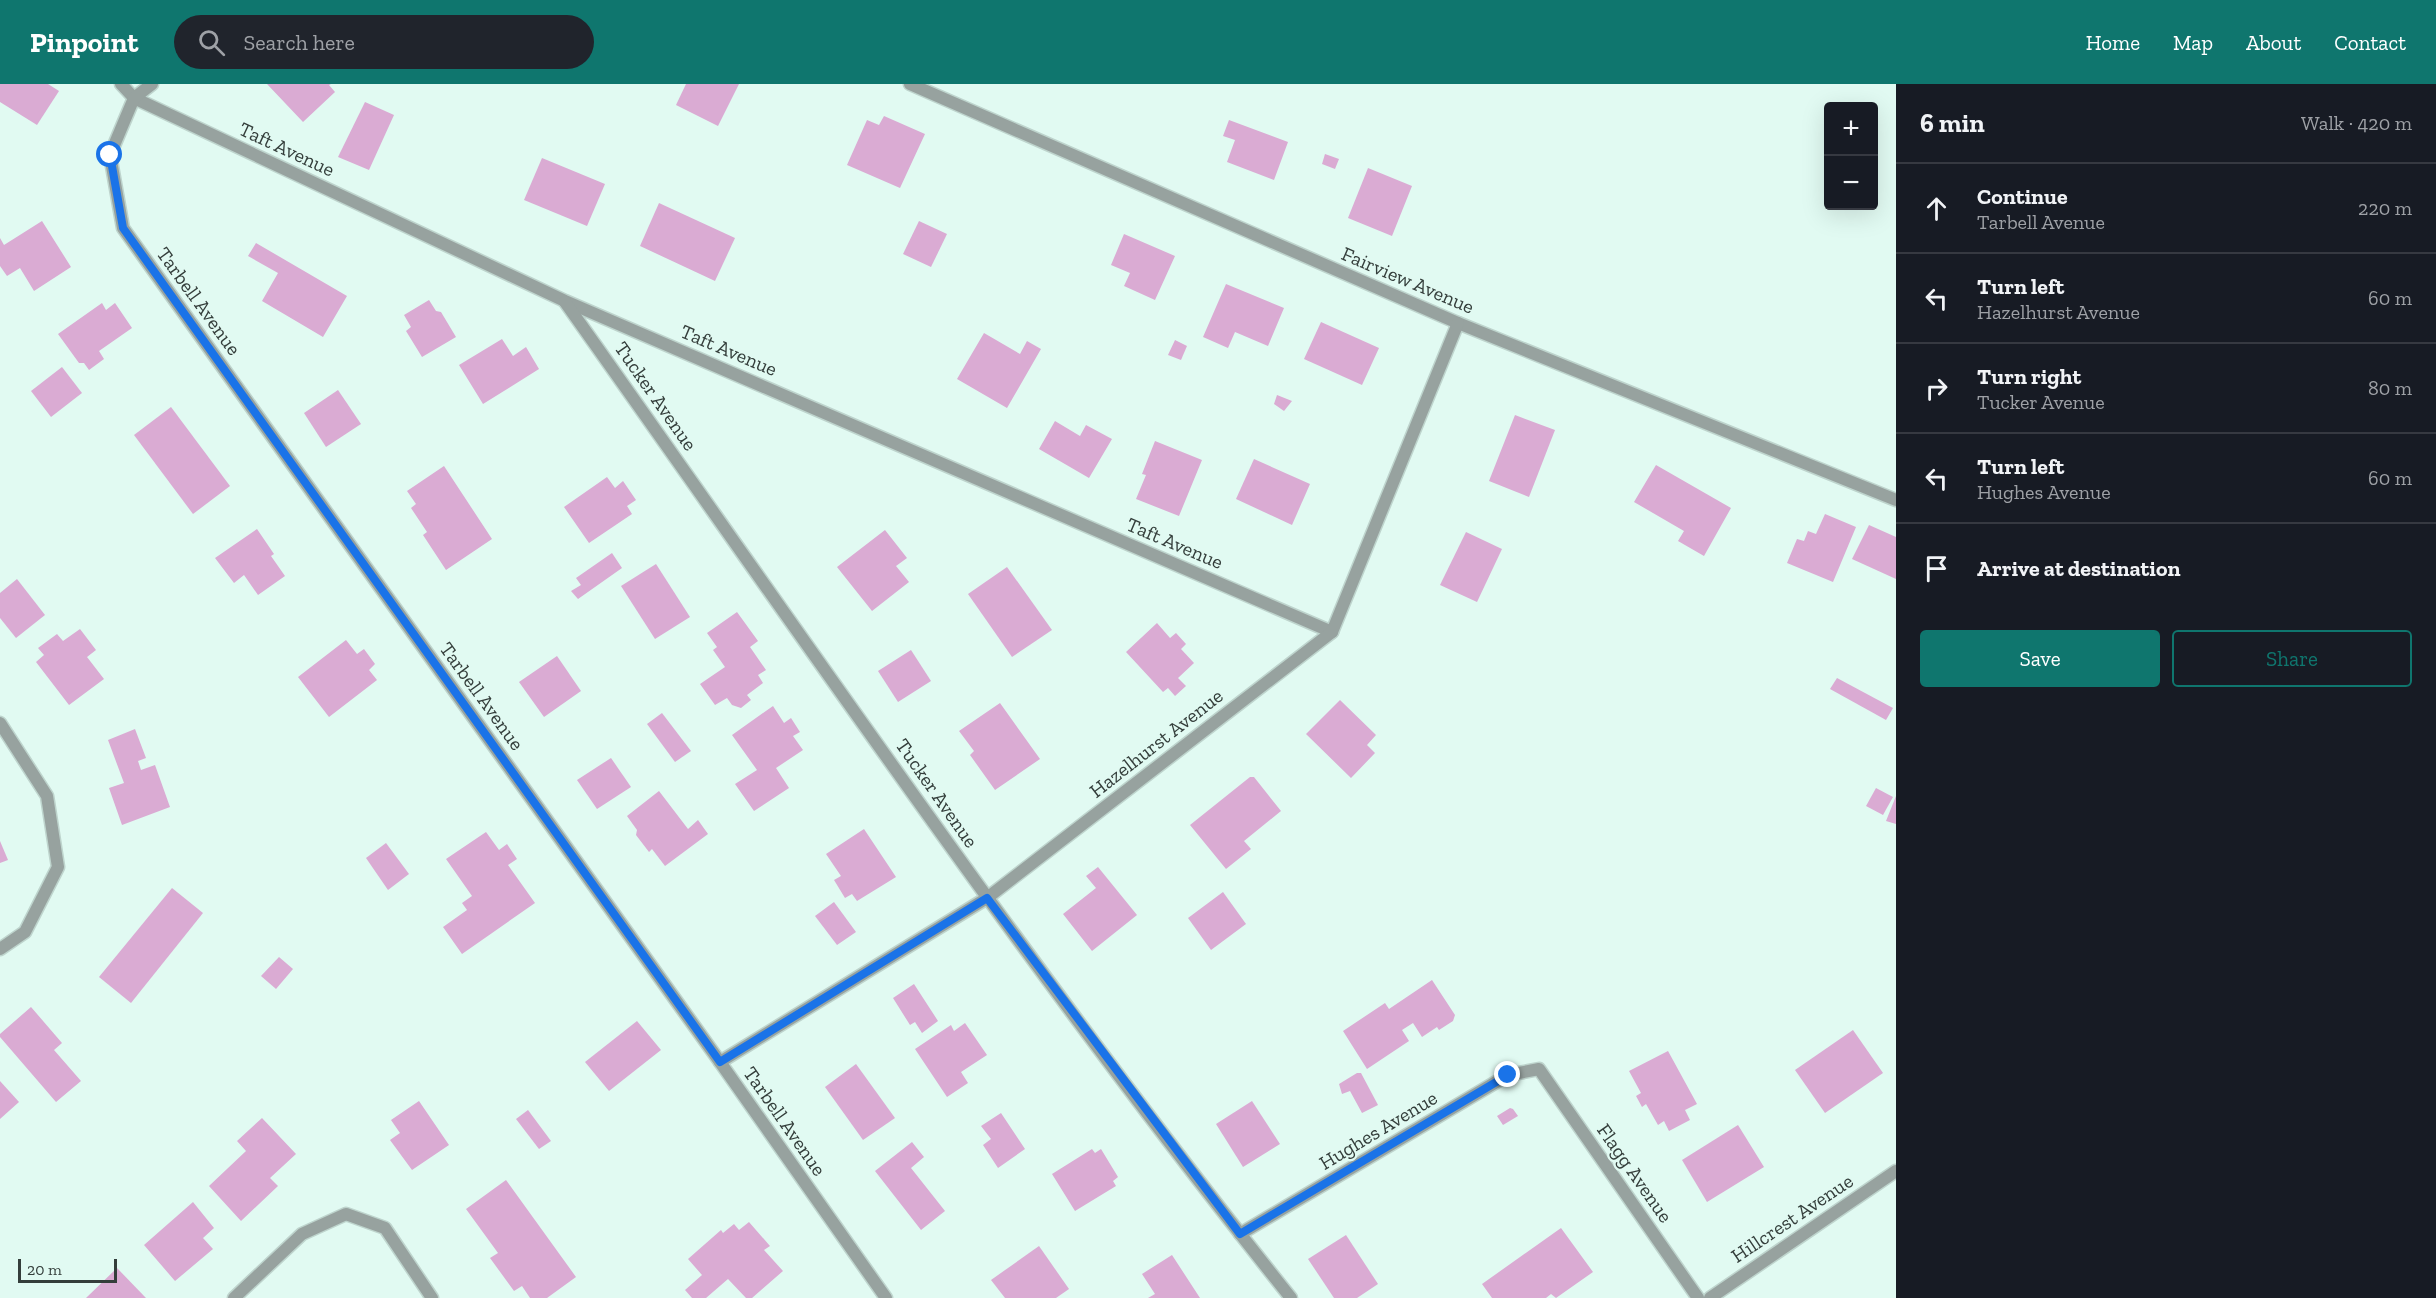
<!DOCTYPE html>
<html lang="en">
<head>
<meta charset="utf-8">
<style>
  body { margin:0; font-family:"Zilla Slab",serif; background:#20242c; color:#f1f3f6 }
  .controls { position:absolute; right:18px; top:18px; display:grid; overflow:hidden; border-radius:6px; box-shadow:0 6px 24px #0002 }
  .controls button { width:54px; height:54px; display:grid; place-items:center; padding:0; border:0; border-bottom:2px solid #363941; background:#171b24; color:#f1f3f6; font:30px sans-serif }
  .scale { position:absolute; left:18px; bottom:15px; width:99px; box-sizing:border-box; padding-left:6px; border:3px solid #343e3b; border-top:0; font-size:16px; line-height:21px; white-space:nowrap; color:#343e3b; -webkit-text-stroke:4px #e1faf2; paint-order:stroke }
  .stop { position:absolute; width:18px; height:18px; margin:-14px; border:4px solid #1a73e8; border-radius:50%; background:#fff }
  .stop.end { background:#1a73e8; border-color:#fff; box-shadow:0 2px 6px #0008 }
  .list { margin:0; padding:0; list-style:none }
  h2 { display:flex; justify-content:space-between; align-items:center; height:78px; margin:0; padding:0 24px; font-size:26px }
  h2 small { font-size:20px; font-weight:400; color:#9ea1a6 }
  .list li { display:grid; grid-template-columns:39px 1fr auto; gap:18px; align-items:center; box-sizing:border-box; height:90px; padding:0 24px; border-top:2px solid #363941 }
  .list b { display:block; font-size:22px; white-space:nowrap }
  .list p { margin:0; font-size:20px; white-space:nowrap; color:#9ea1a6 }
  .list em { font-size:20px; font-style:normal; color:#9ea1a6 }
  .actions { display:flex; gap:12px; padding:18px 24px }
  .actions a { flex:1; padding:14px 0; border:2px solid #0f766e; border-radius:6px; text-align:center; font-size:21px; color:#0f766e }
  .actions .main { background:#0f766e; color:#fff }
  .icon { flex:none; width:33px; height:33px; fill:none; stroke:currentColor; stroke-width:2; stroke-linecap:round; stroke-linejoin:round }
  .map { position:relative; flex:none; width:1896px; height:1214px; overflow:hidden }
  header { display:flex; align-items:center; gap:36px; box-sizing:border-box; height:84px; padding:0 30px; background:#0f766e; color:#fff }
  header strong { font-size:28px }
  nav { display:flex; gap:33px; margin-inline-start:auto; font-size:21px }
  .search { width:420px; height:54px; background:#20242c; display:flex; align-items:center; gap:15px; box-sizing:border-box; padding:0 21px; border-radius:33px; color:#9ea1a6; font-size:22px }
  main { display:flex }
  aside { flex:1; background:#171b24 }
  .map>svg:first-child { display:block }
  .building { fill:#daabd3 }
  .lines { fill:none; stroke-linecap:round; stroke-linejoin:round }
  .street-casing { stroke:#bed4cd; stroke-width:15 }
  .street { stroke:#97a29f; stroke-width:12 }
  .route { stroke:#1a73e8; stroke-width:8 }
  .labels { text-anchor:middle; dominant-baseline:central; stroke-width:4.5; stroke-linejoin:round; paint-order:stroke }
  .street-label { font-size:20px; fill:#343e3b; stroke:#e1faf2 }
</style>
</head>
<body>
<header>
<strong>Pinpoint</strong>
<div class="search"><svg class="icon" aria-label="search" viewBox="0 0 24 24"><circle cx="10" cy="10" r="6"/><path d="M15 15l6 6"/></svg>Search here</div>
<nav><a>Home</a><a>Map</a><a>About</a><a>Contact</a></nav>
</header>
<main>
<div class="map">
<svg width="1896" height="1214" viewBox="0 0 1896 1214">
  <rect width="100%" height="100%" fill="#e1faf2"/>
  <g class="building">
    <path d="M0 0H48L59 7 37 41 0 18Z"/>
    <path d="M267 0H331L329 1 335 8 303 38Z"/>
    <path d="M686 0H739L718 42 676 21Z"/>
    <path d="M365 18 394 31 369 86 338 73Z"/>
    <path d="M884 32 925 50 900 104 847 81 867 36 879 41Z"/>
    <path d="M1229 36 1288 58 1274 96 1227 78 1235 56 1223 52Z"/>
    <path d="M1325 70 1339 75 1335 85 1322 80Z"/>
    <path d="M542 74 605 100 587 142 524 116Z"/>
    <path d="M1368 84 1412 102 1392 152 1348 134Z"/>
    <path d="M659 119 735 154 715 197 640 162Z"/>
    <path d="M42 137 71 183 34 207 20 184 7 192 0 182V154L4 161Z"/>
    <path d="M919 137 947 150 931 183 903 170Z"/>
    <path d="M1124 150 1175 172 1155 216 1124 202 1130 189 1111 181Z"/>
    <path d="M256 159 347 212 323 253 262 217 278 189 248 172Z"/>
    <path d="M1226 200 1284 224 1268 262 1235 248 1228 264 1203 253Z"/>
    <path d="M429 216 436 227 441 228 456 253 422 273 406 247 411 243 404 231Z"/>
    <path d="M102 219 106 226 115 219 132 244 99 267 104 275 89 286 84 279H79L58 250Z"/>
    <path d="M1321 238 1379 264 1362 301 1304 275Z"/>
    <path d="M984 249 1020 270 1027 257 1041 265 1007 324 957 295Z"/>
    <path d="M502 255 513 272 526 263 539 285 483 320 459 281Z"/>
    <path d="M1175 256 1187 262 1181 276 1168 271Z"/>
    <path d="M62 283 82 309 51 333 31 307Z"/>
    <path d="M338 306 361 340 326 363 304 329Z"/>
    <path d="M1277 311 1292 317 1284 327 1274 320Z"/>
    <path d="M171 323 230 402 193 430 134 351Z"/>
    <path d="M1515 331 1555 346 1529 413 1489 397Z"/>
    <path d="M1055 337 1080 352 1086 341 1112 355 1089 394 1039 365Z"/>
    <path d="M1155 357 1202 376 1179 432 1136 415 1146 391 1142 390Z"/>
    <path d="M1254 375 1310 400 1292 441 1236 415Z"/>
    <path d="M1656 381 1731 424 1704 472 1678 457 1684 447 1634 418Z"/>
    <path d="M444 382 492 455 446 486 423 451 427 448 411 424 416 420 407 407Z"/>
    <path d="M607 393 615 404 623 397 636 416 627 422 632 430 589 459 564 423Z"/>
    <path d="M1825 430 1856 443 1833 498 1787 479 1797 455 1804 457 1808 447 1816 450Z"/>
    <path d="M1869 441 1896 453V495L1852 475Z"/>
    <path d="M257 445 274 470 271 472 285 492 258 511 244 491 234 499 215 474Z"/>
    <path d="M885 446 907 474 896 482 909 498 872 527 837 483Z"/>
    <path d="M1466 448 1502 465 1477 518 1440 501Z"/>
    <path d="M612 469 622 484 578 515 571 507 581 501 576 494Z"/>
    <path d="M656 480 690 533 655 555 621 502Z"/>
    <path d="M1007 483 1052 546 1012 573 968 510Z"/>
    <path d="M17 495 45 531 16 554 0 534V509Z"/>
    <path d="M737 528 758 557 750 563 766 586 758 591 763 599 747 611 751 616 741 624 732 621 727 614 715 621 700 600 725 583 713 566 717 563 707 549Z"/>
    <path d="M1157 539 1170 554 1176 549 1186 560 1181 565 1194 579 1178 594 1186 602 1175 612 1168 604 1163 608 1126 568Z"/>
    <path d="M80 545 96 566 87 573 104 595 69 621 36 578 44 571 38 564 57 550 63 557Z"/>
    <path d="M346 556 357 570 364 565 375 580 369 586 377 596 329 633 298 593Z"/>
    <path d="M911 566 931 597 898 618 878 587Z"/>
    <path d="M557 572 581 607 544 633 519 598Z"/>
    <path d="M1837 594 1893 624 1886 636 1830 605Z"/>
    <path d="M1340 616 1376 651 1367 661 1375 669 1351 694 1306 650Z"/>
    <path d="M1000 619 1040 675 995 706 970 671 974 667 959 647Z"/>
    <path d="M773 622 784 639 791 634 800 648 793 652 803 666 776 684 789 704 754 727 735 700 757 686 732 651Z"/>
    <path d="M662 629 691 667 675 678 647 640Z"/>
    <path d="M135 645 146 674 138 677 141 686 155 681 170 723 122 741 109 704 124 699 108 656Z"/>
    <path d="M611 674 631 703 597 725 577 696Z"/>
    <path d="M1250 693H1254L1281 727 1244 757 1251 765 1226 785 1190 741Z"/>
    <path d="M1876 704 1893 713 1883 731 1866 722Z"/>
    <path d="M659 707 688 745 698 736 708 750 665 782 652 765 649 768 636 751 637 746 627 732Z"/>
    <path d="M1896 712V740L1886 737Z"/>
    <path d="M864 745 896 793 857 817 852 810 845 814 834 796 841 792 826 770Z"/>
    <path d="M486 748 499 766 507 760 517 775 508 781 535 819 462 870 443 843 467 826 462 819 472 812 446 775Z"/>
    <path d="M0 757 8 776 0 779Z"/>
    <path d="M386 759 409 790 388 806 366 774Z"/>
    <path d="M1098 783 1137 831 1092 867 1063 830 1096 804 1086 792Z"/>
    <path d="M172 804 203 829 131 919 99 893Z"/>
    <path d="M1223 808 1246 840 1211 866 1188 834Z"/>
    <path d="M834 818 856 848 837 861 815 832Z"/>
    <path d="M279 873 293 885 276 905 261 892Z"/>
    <path d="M1432 896 1455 931 1453 937 1439 946 1437 943 1422 953 1413 939 1402 946 1409 957 1367 985 1343 947 1385 919 1389 925Z"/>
    <path d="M914 900 938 937 922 949 915 938 910 941 893 914Z"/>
    <path d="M31 923 62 959 54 966 81 997 56 1018 0 953V950Z"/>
    <path d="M637 937 661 966 609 1007 585 978Z"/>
    <path d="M965 939 987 971 961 988 968 999 947 1013 915 965 951 941 954 947Z"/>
    <path d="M1853 946 1883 989 1825 1029 1795 986Z"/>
    <path d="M1668 967 1697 1020 1685 1026 1690 1036 1669 1047 1664 1037 1658 1041 1646 1020 1642 1023 1636 1012 1641 1009 1629 987Z"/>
    <path d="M856 980 895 1034 863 1056 825 1003Z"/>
    <path d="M1357 989H1361L1378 1021 1362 1029 1350 1007 1342 1010 1339 1000Z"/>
    <path d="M0 997 19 1018 0 1035Z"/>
    <path d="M419 1017 449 1061 412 1086 390 1056 400 1049 391 1036Z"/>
    <path d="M1252 1017 1280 1060 1243 1083 1216 1040Z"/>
    <path d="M1510 1024 1513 1025 1518 1032 1503 1041 1497 1032Z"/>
    <path d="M528 1026 551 1057 539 1065 516 1035Z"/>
    <path d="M1001 1029 1025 1065 998 1084 983 1061 991 1055 981 1042Z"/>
    <path d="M262 1034 296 1070 270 1094 278 1102 241 1137 209 1102 246 1067 237 1057Z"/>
    <path d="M1738 1041 1764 1083 1707 1118 1682 1076Z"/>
    <path d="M912 1058 924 1073 911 1084 945 1127 921 1146 875 1087Z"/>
    <path d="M1092 1065 1095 1069 1101 1065 1118 1093 1113 1097 1116 1102 1075 1127 1052 1090Z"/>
    <path d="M506 1096 576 1193 547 1214H530L522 1202 514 1207 490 1174 498 1169 466 1125Z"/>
    <path d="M193 1118 214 1144 203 1154 213 1165 175 1197 144 1161Z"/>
    <path d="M749 1138 770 1162 764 1166 783 1187 752 1214H746L728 1195 706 1214H692L685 1206 702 1191 688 1175 721 1146 723 1149 734 1140 739 1146Z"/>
    <path d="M1561 1144 1593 1188 1556 1214 1551 1210 1546 1214H1492L1482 1200Z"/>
    <path d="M1346 1151 1378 1200 1357 1214H1334L1308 1175Z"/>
    <path d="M1039 1162 1069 1205 1056 1214H1005L991 1196Z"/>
    <path d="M1172 1171 1200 1214H1148L1155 1210 1142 1190Z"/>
    <path d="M117 1184 146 1214H86Z"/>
  </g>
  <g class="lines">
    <g class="street-casing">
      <g id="street">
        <path d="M121 0 134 14 565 217 1332 548"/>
        <path d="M152 0 134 14 110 71 123 144 720 978 886 1214"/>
        <path d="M910 0 1458 239 1896 416"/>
        <path d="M565 218C803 553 1034 893 1291 1214"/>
        <path d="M0 639 47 712 58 783 25 848 0 865"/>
        <path d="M720 978 987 814 1332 548 1458 239"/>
        <path d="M1240 1150 1508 991 1539 985 1698 1214"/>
        <path d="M234 1214 302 1150 346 1130 385 1144 432 1214"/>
        <path d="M1710 1214 1896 1087"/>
      </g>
    </g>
    <use href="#street" class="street"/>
  </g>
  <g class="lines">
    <path class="route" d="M110 71 123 144 720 978 987 814 1240 1150 1508 991"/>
  </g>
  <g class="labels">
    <g class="street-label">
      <text transform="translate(287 65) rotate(25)">Taft Avenue</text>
      <text transform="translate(1408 196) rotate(23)">Fairview Avenue</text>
      <text transform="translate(199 217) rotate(54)">Tarbell Avenue</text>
      <text transform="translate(729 266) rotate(23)">Taft Avenue</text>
      <text transform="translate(656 312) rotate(55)">Tucker Avenue</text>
      <text transform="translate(1175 459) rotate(23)">Taft Avenue</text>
      <text transform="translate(482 612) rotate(54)">Tarbell Avenue</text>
      <text transform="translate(1156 659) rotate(-38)">Hazelhurst Avenue</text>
      <text transform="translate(937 709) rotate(55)">Tucker Avenue</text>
      <text transform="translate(785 1037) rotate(55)">Tarbell Avenue</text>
      <text transform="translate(1378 1046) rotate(-31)">Hughes Avenue</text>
      <text transform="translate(1635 1089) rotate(55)">Flagg Avenue</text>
      <text transform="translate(1792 1134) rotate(-34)">Hillcrest Avenue</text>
    </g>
  </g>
</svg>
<div class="controls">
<button>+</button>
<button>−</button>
</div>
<div class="scale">20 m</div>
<div class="stop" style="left:110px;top:71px"></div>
<div class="stop end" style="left:1508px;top:991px"></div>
</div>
<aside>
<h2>6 min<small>Walk · 420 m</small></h2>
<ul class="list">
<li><svg class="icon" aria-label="ahead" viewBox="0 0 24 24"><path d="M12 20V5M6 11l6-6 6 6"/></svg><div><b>Continue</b><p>Tarbell Avenue</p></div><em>220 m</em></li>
<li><svg class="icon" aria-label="left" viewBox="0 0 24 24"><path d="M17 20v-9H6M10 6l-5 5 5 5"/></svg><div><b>Turn left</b><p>Hazelhurst Avenue</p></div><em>60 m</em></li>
<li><svg class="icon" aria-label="right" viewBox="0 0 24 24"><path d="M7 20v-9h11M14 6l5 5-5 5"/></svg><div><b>Turn right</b><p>Tucker Avenue</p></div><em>80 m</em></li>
<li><svg class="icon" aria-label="left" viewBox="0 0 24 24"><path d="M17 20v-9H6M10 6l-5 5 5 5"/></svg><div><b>Turn left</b><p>Hughes Avenue</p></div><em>60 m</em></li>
<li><svg class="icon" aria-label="arrive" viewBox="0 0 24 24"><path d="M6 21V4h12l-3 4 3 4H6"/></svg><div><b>Arrive at destination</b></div></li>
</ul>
<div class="actions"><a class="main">Save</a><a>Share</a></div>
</aside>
</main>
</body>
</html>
